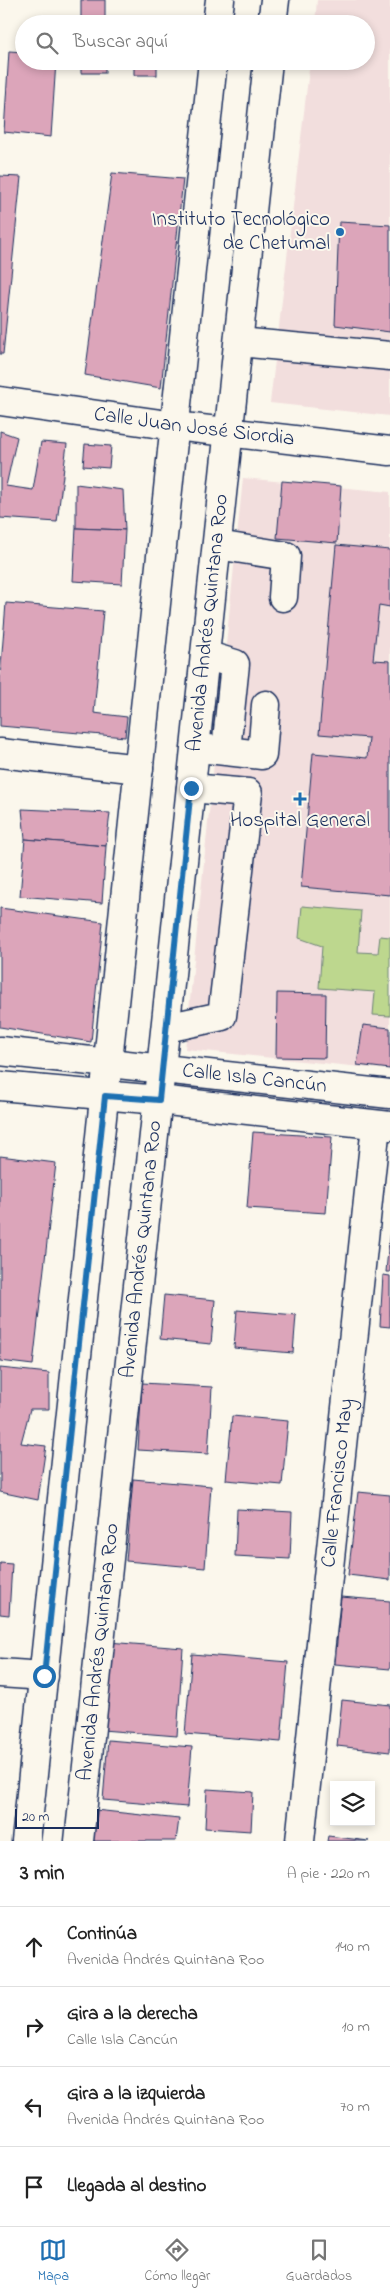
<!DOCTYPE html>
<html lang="es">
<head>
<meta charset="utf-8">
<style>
  body { margin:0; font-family:"Indie Flower",sans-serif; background:#f2f2f2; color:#222 }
  .controls { position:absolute; right:15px; bottom:15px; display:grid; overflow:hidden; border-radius:0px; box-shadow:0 2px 8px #0003 }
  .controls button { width:45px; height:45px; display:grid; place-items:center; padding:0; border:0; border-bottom:1px solid #e0e0e0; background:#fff; color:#222; font:25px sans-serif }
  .scale { position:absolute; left:15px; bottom:12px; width:84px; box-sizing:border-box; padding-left:5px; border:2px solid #1b2f5e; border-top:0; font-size:14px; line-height:18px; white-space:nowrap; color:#1b2f5e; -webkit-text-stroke:4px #fbf7ec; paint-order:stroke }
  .stop { position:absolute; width:15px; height:15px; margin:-11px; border:4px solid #1f6fb2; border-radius:50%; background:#fff }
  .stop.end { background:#1f6fb2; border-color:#fff; box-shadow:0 1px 5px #0008 }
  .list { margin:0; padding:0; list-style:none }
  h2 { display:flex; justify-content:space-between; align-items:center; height:65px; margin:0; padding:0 20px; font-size:21px }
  h2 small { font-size:16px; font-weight:400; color:#767676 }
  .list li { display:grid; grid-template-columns:32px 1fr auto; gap:15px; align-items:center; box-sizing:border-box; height:80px; padding:0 20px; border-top:1px solid #e0e0e0 }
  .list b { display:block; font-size:19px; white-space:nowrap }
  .list p { margin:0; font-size:16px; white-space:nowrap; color:#767676 }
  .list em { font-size:16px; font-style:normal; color:#767676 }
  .icon { flex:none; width:28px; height:28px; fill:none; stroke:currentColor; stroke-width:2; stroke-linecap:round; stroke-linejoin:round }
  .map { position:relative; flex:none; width:390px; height:1841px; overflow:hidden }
  .search { position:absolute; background:#fff; box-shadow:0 2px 8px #0003; left:15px; right:15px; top:15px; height:55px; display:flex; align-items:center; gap:12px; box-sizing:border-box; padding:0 18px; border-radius:28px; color:#767676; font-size:19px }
  .sheet { height:385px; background:#fff }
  nav { display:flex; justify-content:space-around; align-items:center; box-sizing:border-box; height:70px; border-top:1px solid #e0e0e0; background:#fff; font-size:14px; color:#767676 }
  nav a { display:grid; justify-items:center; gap:2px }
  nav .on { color:#1f6fb2 }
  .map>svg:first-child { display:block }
  .built { fill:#f2dedd }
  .green { fill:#bdd78e; stroke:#6c8376 }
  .building { fill:#dca5ba; stroke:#1b2f5e }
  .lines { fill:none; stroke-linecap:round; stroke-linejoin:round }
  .minor-casing { stroke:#1b2f5e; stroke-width:31 }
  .major-casing { stroke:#1b2f5e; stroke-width:31 }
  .minor { stroke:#fbf7ec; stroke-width:28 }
  .major { stroke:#fbf7ec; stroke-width:28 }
  .route { stroke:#1f6fb2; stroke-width:6 }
  .poi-dot { fill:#1f6fb2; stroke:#fbf7ec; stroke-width:2 }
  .labels { text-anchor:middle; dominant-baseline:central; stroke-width:4; stroke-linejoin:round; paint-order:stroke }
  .poi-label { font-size:21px; fill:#1b2f5e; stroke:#fbf7ec; text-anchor:end }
  .street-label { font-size:21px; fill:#1b2f5e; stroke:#fbf7ec }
</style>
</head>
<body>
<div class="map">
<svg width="390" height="1841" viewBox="0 0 390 1841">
  <rect width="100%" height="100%" fill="#fbf7ec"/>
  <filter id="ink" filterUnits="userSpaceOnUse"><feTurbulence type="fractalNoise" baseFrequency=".02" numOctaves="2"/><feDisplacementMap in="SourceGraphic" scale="10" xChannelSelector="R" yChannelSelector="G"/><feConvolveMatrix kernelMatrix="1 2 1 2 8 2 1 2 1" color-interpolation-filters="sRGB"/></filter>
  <g filter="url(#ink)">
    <g class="built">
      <path d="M317 0H390V416L270 403 310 61H366V24H315Z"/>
      <path d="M243 478 390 492V1070L185 1049Z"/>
    </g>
    <path class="green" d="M302 906 361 911 358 952 378 953 380 936 390 937V1016L373 1015 375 992 319 988 322 946 299 938Z"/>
    <g class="building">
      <rect x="81" y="0" width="24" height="24"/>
      <path d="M9 51 24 52V61H56L51 137 4 132Z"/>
      <rect x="81" y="61" width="24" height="12"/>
      <rect x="134" y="61" width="23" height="14"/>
      <path d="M112 173 183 179 161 388 85 375Z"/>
      <path d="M0 176 21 177 3 354H0Z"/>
      <path d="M339 222 390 225V332L335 325Z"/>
      <path d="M0 431 17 437 6 486 33 490 41 442 67 444 57 522 0 518Z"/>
      <path d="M85 444 111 446 109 468 83 466Z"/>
      <path d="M282 481 341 486 337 543 277 538Z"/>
      <path d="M76 484 123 490 125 530 76 528Z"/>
      <path d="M76 528 125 530 122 584 73 581Z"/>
      <path d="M336 545 390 550V607L379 605 373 660 390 661V895L301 887 313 753 367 758 369 738 319 734Z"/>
      <path d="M6 603 103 611 94 713 127 717 125 737 0 726V678Z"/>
      <path d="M22 809 110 813 106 846 25 839Z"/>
      <path d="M25 839 106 846 102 903 20 896Z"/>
      <path d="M0 908 103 922 91 1042 0 1027Z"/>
      <path d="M277 993 326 994 325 1058 276 1057Z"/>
      <path d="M363 1025 390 1028V1069L357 1065Z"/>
      <path d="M253 1132 332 1137 326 1213 247 1208Z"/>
      <path d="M0 1156 56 1163 33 1365 0 1361Z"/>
      <path d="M390 1228V1272H386Z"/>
      <path d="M383 1275 390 1276V1327L380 1326Z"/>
      <path d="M164 1295 215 1300 211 1344 160 1339Z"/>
      <path d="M237 1310 296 1315 293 1353 234 1348Z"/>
      <path d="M0 1368 49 1373V1409H30L21 1443 46 1446 38 1500 0 1492Z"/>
      <path d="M142 1383 212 1387 208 1454 138 1450Z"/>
      <path d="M232 1416 288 1421 282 1485 226 1480Z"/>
      <path d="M133 1479 211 1486 205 1568 126 1561Z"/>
      <path d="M358 1492 390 1495V1580L348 1575Z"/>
      <path d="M237 1509 292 1512 290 1559 235 1556Z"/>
      <path d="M0 1563 12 1564 9 1615 0 1614Z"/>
      <path d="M341 1597 390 1601V1669L335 1664Z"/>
      <path d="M108 1642 183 1648 177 1736 102 1730Z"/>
      <path d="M192 1654 288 1662 281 1742 185 1734Z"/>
      <path d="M342 1700 390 1705V1752L337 1746Z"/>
      <path d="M108 1740 192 1747 187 1807 103 1800Z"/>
      <path d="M207 1789 253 1792 251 1831 205 1828Z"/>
      <path d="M95 1810 179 1819 176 1841H92Z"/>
      <path d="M328 1836 369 1841H327Z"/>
    </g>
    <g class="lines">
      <g class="minor-casing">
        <g id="minor">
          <path d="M239 342 390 356"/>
          <path id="s1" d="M0 401 175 426 390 451"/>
          <path d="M217 545 286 556 283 597"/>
          <path d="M205 655 235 664 226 750"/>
          <path d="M208 749 262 755 266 705"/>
          <path d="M0 753 139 769"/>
          <path d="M166 1028 222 1016 248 793 191 788"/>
          <path id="s2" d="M0 1051 390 1094"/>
          <path d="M0 1086 159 1100 390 1126"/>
          <path d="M0 1673 44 1676"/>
          <path id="s3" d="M300 1841 376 1125"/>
        </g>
      </g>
      <g class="major-casing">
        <g id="major">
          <path d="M217 24 220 0"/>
          <path d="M272 24 275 0"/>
          <path d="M26 1841 213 61"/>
          <path id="s4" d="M79 1841 268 61"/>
        </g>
      </g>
      <use href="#minor" class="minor"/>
      <use href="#major" class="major"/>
    </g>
  </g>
  <g class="lines" filter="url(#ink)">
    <path class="route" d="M44 1676 105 1096 159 1100 191 788"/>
  </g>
  <g class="poi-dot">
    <circle cx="340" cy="232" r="5"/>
    <path d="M297.5 791.5h5v5h5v5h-5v5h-5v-5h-5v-5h5z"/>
  </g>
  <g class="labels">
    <g class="poi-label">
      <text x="330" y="220">Instituto Tecnológico<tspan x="330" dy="24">de Chetumal</tspan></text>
      <text x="300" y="821" text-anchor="middle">Hospital General</text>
    </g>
    <g class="street-label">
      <text stroke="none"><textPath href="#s1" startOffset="196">Calle Juan José Siordia</textPath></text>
      <text stroke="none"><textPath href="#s4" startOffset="1225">Avenida Andrés Quintana Roo</textPath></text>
      <text stroke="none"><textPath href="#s2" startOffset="256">Calle Isla Cancún</textPath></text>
      <text stroke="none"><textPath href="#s4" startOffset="595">Avenida Andrés Quintana Roo</textPath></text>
      <text stroke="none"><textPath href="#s3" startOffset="360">Calle Francisco May</textPath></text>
      <text stroke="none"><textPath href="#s4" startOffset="190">Avenida Andrés Quintana Roo</textPath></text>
    </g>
  </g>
</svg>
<div class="controls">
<button><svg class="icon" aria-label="layers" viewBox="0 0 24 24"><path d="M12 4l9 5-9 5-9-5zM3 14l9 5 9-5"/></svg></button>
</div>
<div class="scale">20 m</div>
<div class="stop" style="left:44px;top:1676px"></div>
<div class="stop end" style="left:191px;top:788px"></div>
<div class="search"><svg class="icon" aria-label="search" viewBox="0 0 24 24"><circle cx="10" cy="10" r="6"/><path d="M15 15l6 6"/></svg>Buscar aquí</div>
</div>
<section class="sheet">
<h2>3 min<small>A pie · 220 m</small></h2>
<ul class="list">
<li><svg class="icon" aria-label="ahead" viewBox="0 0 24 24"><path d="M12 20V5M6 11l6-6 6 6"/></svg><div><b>Continúa</b><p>Avenida Andrés Quintana Roo</p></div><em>140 m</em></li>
<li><svg class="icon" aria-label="right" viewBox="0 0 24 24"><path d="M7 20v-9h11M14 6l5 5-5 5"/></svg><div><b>Gira a la derecha</b><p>Calle Isla Cancún</p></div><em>10 m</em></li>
<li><svg class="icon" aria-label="left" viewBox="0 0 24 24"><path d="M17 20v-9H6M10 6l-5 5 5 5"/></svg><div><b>Gira a la izquierda</b><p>Avenida Andrés Quintana Roo</p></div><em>70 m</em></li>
<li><svg class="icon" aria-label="arrive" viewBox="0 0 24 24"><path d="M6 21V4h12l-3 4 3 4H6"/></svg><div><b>Llegada al destino</b></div></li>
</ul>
</section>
<nav>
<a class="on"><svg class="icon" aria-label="map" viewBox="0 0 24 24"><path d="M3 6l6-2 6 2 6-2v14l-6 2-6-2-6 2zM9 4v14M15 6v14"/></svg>Mapa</a>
<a><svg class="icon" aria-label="directions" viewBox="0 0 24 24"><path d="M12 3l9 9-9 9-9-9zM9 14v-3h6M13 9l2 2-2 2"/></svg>Cómo llegar</a>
<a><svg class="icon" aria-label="saved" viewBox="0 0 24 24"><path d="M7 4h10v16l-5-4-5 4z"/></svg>Guardados</a>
</nav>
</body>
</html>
